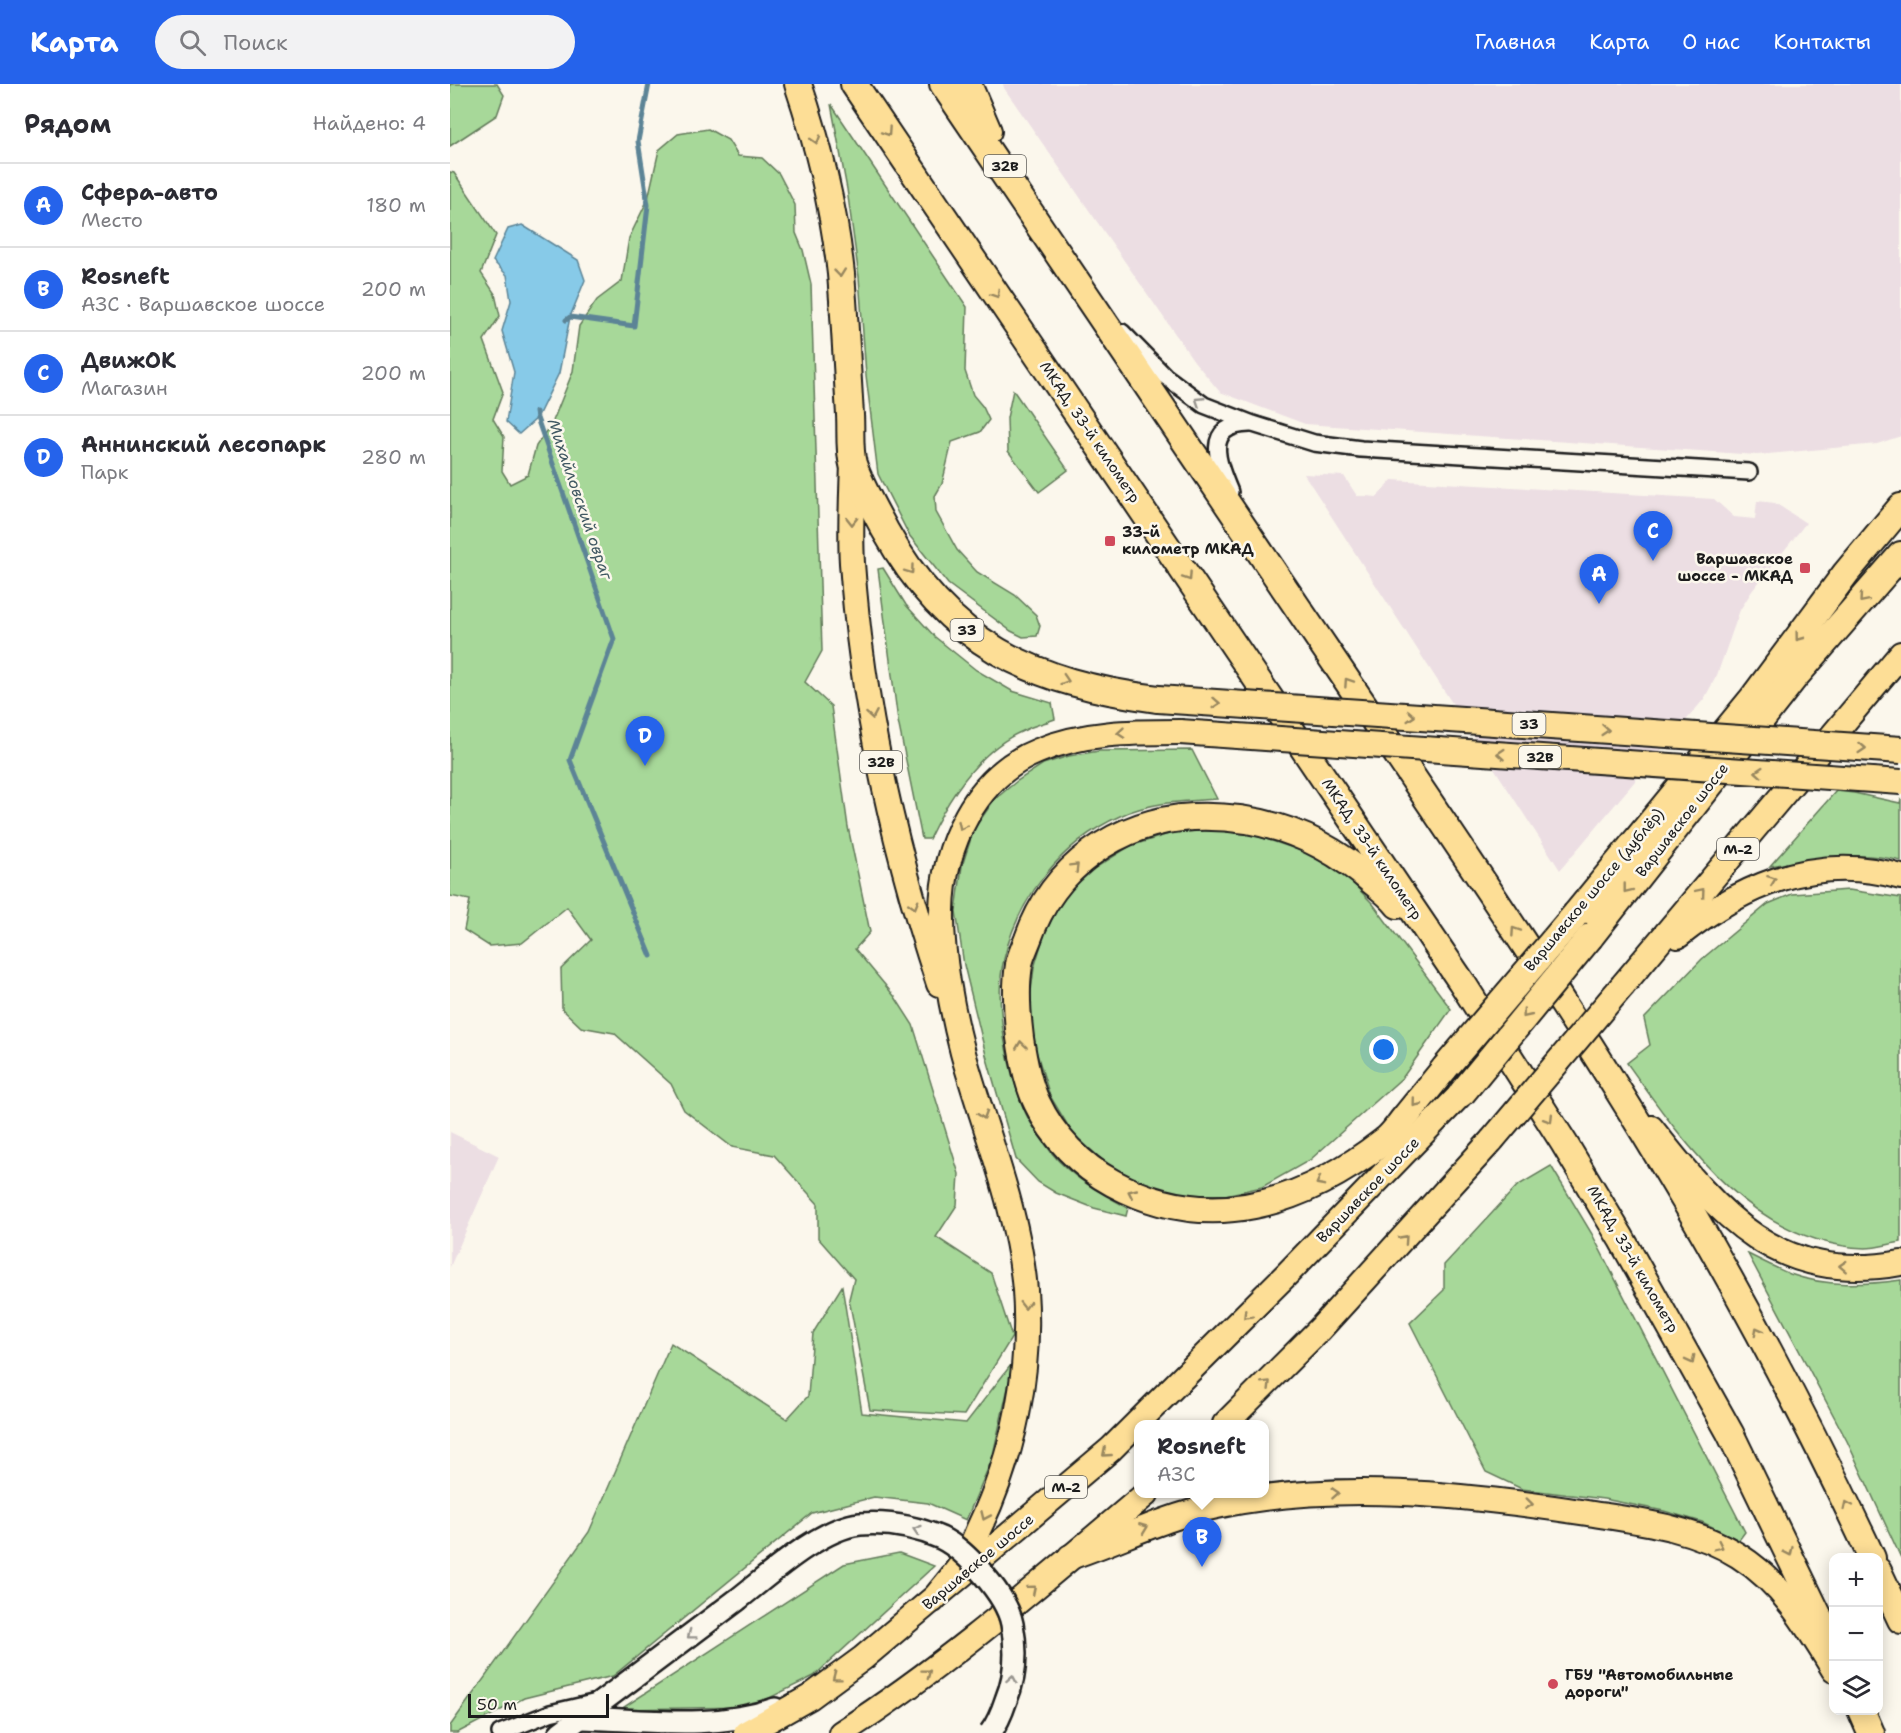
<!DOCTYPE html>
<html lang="ru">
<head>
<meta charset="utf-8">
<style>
  body { margin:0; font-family:"Shantell Sans",sans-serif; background:#f2f2f3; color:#2b2b33 }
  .controls { position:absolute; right:18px; bottom:18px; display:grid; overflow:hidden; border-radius:12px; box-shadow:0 3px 15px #0003 }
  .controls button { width:54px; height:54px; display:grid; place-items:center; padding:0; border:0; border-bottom:2px solid #e1e1e2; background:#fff; color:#2b2b33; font:30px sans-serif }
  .scale { position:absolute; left:18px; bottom:15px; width:141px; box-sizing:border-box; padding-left:6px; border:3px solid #1c1c1c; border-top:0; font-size:16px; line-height:21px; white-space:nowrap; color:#1c1c1c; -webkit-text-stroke:4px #fbf7ec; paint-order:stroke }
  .you { position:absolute; left:934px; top:966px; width:21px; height:21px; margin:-15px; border:4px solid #fff; border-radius:50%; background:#1a73e8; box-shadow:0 0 0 9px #1a73e833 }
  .badge { display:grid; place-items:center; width:39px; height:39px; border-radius:50%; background:#2563eb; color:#fff; font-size:20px; font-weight:700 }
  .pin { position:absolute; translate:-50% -50px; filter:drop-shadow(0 2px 3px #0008) }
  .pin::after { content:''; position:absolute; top:32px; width:21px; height:18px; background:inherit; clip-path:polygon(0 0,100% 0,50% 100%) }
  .popup { position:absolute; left:684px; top:1336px; width:135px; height:78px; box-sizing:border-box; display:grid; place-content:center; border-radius:12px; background:#fff; filter:drop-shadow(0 2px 4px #0005); font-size:20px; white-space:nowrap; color:#7c7c81 }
  .popup b { font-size:22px; color:#2b2b33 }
  .popup::after { content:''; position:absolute; left:50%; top:100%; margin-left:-12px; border:12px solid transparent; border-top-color:#fff }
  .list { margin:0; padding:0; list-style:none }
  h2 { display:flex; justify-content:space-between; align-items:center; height:78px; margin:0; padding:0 24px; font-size:26px }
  h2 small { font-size:20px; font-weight:400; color:#7c7c81 }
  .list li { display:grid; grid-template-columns:39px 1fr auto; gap:18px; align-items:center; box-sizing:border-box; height:84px; padding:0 24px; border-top:2px solid #e1e1e2 }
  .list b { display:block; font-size:22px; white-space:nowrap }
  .list p { margin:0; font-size:20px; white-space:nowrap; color:#7c7c81 }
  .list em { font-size:20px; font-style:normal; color:#7c7c81 }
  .icon { flex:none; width:33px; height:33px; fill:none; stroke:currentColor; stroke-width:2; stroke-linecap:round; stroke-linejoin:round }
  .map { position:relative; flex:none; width:1451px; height:1649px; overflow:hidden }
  header { display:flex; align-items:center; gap:36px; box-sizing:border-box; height:84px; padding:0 30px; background:#2563eb; color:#fff }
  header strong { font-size:28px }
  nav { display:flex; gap:33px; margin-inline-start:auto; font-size:21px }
  .search { width:420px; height:54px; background:#f2f2f3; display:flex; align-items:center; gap:15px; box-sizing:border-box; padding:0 21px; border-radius:33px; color:#7c7c81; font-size:22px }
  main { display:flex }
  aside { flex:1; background:#fff }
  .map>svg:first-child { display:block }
  .built { fill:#ecdee3 }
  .green { fill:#a7d899; stroke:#627a5a; stroke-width:1.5 }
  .water { fill:#87cae8; stroke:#5c8496; stroke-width:1.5 }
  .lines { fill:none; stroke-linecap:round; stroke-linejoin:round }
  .stream { stroke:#5c8496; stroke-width:5 }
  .minor-casing { stroke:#1c1c1c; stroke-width:20 }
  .secondary-casing { stroke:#1c1c1c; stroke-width:26 }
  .primary-casing { stroke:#1c1c1c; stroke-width:28 }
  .trunk-casing { stroke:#1c1c1c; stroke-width:30 }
  .minor { stroke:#fbf7ec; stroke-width:15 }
  .secondary { stroke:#fbf7ec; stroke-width:21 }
  .primary { stroke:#fdde96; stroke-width:24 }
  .trunk { stroke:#fdde96; stroke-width:26 }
  .secondary-bridge-casing { stroke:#1c1c1c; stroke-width:26; stroke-linecap:butt }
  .primary-bridge-casing { stroke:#1c1c1c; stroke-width:28; stroke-linecap:butt }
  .trunk-bridge-casing { stroke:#1c1c1c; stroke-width:30; stroke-linecap:butt }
  .secondary-bridge { stroke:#fbf7ec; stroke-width:21 }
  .primary-bridge { stroke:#fdde96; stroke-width:24 }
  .trunk-bridge { stroke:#fdde96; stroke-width:26 }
  .oneway { stroke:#98875f }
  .oneway2 { stroke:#97948e }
  .poi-dot { fill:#d1495b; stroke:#fbf7ec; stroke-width:2 }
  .labels { text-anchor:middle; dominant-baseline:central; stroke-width:5; stroke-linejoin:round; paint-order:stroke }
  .shield { fill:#fbf7ec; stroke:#5f5e5a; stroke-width:1.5 }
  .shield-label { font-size:14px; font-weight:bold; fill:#1c1c1c }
  .street-label { font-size:15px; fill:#1c1c1c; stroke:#fbf7ec }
  .poi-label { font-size:15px; font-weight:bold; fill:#1c1c1c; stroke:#fbf7ec; text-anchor:start }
  .water-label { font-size:16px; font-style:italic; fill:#415963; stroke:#fbf7ec }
</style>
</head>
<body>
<header>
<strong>Карта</strong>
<div class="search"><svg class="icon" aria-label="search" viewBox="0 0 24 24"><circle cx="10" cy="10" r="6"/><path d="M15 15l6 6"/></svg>Поиск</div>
<nav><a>Главная</a><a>Карта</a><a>О нас</a><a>Контакты</a></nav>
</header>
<main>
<aside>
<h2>Рядом<small>Найдено: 4</small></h2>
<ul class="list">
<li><span class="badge">A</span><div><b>Сфера-авто</b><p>Место</p></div><em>180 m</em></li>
<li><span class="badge">B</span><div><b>Rosneft</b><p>АЗС · Варшавское шоссе</p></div><em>200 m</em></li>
<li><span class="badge">C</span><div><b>ДвижОК</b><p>Магазин</p></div><em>200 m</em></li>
<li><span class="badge">D</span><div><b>Аннинский лесопарк</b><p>Парк</p></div><em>280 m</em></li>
</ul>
</aside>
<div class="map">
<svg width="1451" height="1649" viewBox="0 0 1451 1649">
  <rect width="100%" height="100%" fill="#fbf7ec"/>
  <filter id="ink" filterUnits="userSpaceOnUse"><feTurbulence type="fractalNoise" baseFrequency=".0167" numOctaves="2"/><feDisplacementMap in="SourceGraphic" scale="12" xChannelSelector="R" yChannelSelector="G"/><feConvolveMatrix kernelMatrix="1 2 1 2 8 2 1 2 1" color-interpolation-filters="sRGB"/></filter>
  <g filter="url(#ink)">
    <g class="built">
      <path d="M553 0H1451V352L1427 360 1307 371 855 340 770 308 744 277 554 4Z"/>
      <path d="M854 390 894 392 907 412H916L927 413 942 396 1264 415 1284 433 1305 435 1307 417 1325 419 1356 439 1302 507 1290 526 1267 591 1254 615 1110 786Z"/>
      <path d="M0 1048 49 1072 0 1183Z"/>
    </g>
    <g class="green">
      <path d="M0 0H47L54 11 47 31 0 62Z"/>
      <path d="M381 20 517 223 515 287 523 311 533 323 539 336 530 348 502 358 492 400 485 412 486 428 507 466 527 488 565 511 586 531 590 542 587 552 573 553 561 547 498 500 459 451 428 390 416 291 409 193 397 105Z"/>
      <path d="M258 45 278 56 288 72 312 74 329 90 345 121 346 149 353 166 361 200 372 567 355 598 381 622 398 743 420 848 405 865 445 913 463 941 509 1090 507 1121 486 1153 541 1189 562 1253 514 1331 420 1326 399 1215 404 1195 368 1154V1120L324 1071 282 1063 234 1026 221 1000 164 949 131 943 112 925 111 885 141 856 117 823 72 859 39 862 14 846 20 816 0 812V88L4 89 46 151 31 189 45 210 50 232 34 256 53 308 43 335 54 353 52 387 60 400 78 391 86 362 103 337 123 287 129 242 147 216 172 197 179 154 198 115 209 66 228 50Z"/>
      <path d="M563 306 618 386 589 408 558 367 557 334Z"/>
      <path d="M433 484 456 521 485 553 526 586 562 607 602 619 605 635C595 639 584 641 575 646 529 665 499 713 479 755H472L448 637 428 485Z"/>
      <path d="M742 666 767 715C734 717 700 718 670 732 612 758 568 814 554 875 543 920 558 989 576 1030 582 1043 593 1057 601 1068 621 1093 650 1109 678 1124L676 1132 644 1124 606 1109 588 1098 566 1075 536 971 514 881 506 827 512 782 524 745 544 716 567 697 593 680 619 672 649 667Z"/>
      <path d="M1386 707 1404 709 1450 719 1451 715V777C1409 766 1361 775 1320 782Z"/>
      <path d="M763 746 804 751 852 767 894 790 923 820 1001 925 953 993 860 1076 812 1103 775 1111H732L690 1098 657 1080 623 1050 600 1012 586 967 579 923 584 884 595 848 614 812 645 784 680 762 722 749Z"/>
      <path d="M1399 806 1451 814V1158C1439 1160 1426 1164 1415 1164 1303 1159 1236 1062 1177 979L1200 961 1194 935 1252 875 1318 820 1342 810Z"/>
      <path d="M1101 1082 1142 1150 1295 1448 1289 1456 1252 1438 1214 1427 1154 1415 1072 1405 1036 1388 960 1239 994 1206V1181L1067 1102Z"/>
      <path d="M1298 1170C1312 1177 1326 1184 1340 1190 1376 1203 1415 1201 1451 1196V1474L1397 1357Z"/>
      <path d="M392 1202 412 1329 516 1339 564 1277 542 1375 516 1436 478 1419 424 1413 362 1429 163 1592 74 1614 7 1649H0V1642L139 1448 221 1259 337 1335 358 1312 363 1249Z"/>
      <path d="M449 1469 484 1482 364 1592 301 1623 171 1625 394 1480Z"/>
    </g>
    <path class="water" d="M72 141 128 176 135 196 120 233 109 289 87 334 69 350 56 338 64 288 52 247 61 217 57 191 43 177 58 145Z"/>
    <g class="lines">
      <g class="stream">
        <path d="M116 236 120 233 184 242 198 121 188 57 199 0"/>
        <path d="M86 328 87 334 164 555 120 676 201 872"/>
      </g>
      <g class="minor-casing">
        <g id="minor">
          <path d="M672 248 715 292 754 321 803 340 864 359 911 365 1299 388"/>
          <path d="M780 408C768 379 752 341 800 340"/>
          <path d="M50 1649 100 1629 147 1618"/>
        </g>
      </g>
      <g class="secondary-casing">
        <g id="secondary">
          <path d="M132 1634C196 1636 263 1646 325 1625"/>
          <path d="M110 1649 287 1516"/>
        </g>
      </g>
      <g class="primary-casing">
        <g id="primary">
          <path d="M403 379C402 412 400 446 402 479 412 621 444 765 489 900"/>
          <path d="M1228 852C1293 800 1367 769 1451 793"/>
          <path d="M1173 901 1451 570"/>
          <path d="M1201 1044C1270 1132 1328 1201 1451 1179"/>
          <path d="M775 1340 870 1245 1042 1056"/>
          <path d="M620 1473C668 1457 712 1434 762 1423 884 1396 1014 1410 1137 1429 1188 1437 1244 1443 1289 1472 1332 1499 1358 1543 1384 1586"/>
          <path d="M483 1516C493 1503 504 1491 513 1478 520 1468 524 1455 529 1444 564 1371 581 1288 575 1206 568 1124 535 1048 513 969 502 927 491 870 492 827 493 762 525 692 588 667 633 648 682 648 730 648"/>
          <path d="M296 1649 360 1613 413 1574 661 1365 838 1189 1012 1009"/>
          <path d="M391 1649C500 1579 597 1493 696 1410"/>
        </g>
      </g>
      <g class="trunk-casing">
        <g id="trunk">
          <path d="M348 0C369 62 384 125 391 190 395 237 397 284 400 331 401 346 399 366 403 380 411 403 424 425 435 446 498 560 582 599 708 615"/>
          <path d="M404 0 1011 897 1114 1059 1171 1154 1280 1349 1384 1564"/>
          <path d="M493 0C627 198 762 397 896 595 1012 766 1130 938 1235 1117 1303 1233 1365 1352 1422 1474"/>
          <path d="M518 0 538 47"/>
          <path d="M948 821C941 812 932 805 923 798 872 753 812 730 743 733 668 737 603 783 578 855 575 863 570 873 569 881 565 905 567 930 570 954 573 975 578 1000 587 1019 603 1053 631 1082 663 1099 759 1151 853 1120 934 1057 943 1051 949 1040 956 1032 969 1016 982 1000 995 984"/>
          <path d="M1126 830 1303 614 1396 489 1451 423"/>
          <path d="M1140 853 1344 594 1451 471"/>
          <path d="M1428 1487 1451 1536"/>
          <path d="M1411 1626 1421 1649"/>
        </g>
      </g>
      <use href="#minor" class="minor"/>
      <use href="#secondary" class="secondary"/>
      <use href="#primary" class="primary"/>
      <use href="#trunk" class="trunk"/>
      <g class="secondary-bridge-casing">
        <path id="secondary-bridge" d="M287 1516C319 1491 370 1444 410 1440 437 1438 466 1443 491 1454 516 1466 557 1512 562 1540 567 1566 566 1592 556 1616 552 1628 548 1639 540 1649"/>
      </g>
      <g class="primary-bridge-casing">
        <g id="primary-bridge">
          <path d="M730 648 1451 698"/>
          <path d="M1042 1056 1173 901"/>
        </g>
      </g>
      <g class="trunk-bridge-casing">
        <g id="trunk-bridge">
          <path d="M708 615 1451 666"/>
          <path d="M995 984 1126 830"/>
          <path d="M1012 1009 1140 853"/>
        </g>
      </g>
      <use href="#secondary-bridge" class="secondary-bridge"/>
      <use href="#primary-bridge" class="primary-bridge"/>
      <use href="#trunk-bridge" class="trunk-bridge"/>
    </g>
    <defs><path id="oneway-chevron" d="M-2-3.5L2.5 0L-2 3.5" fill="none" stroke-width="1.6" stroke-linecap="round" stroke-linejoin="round" transform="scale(1.5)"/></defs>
    <g class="oneway">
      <use href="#oneway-chevron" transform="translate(437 48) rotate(56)"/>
      <use href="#oneway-chevron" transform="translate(366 56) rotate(73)"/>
      <use href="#oneway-chevron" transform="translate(390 189) rotate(84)"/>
      <use href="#oneway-chevron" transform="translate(546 210) rotate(56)"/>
      <use href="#oneway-chevron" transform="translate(402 437) rotate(90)"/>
      <use href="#oneway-chevron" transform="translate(460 486) rotate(54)"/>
      <use href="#oneway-chevron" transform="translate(738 493) rotate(56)"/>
      <use href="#oneway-chevron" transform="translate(1413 515) rotate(131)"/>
      <use href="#oneway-chevron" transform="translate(1349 553) rotate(127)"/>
      <use href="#oneway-chevron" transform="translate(615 596) rotate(18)"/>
      <use href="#oneway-chevron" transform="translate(898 598) rotate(-124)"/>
      <use href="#oneway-chevron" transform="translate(766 619) rotate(4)"/>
      <use href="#oneway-chevron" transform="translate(422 631) rotate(80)"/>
      <use href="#oneway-chevron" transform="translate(961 632) rotate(4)"/>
      <use href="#oneway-chevron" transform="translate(1155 646) rotate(4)"/>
      <use href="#oneway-chevron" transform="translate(671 649) rotate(175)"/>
      <use href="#oneway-chevron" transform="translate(1412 664) rotate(4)"/>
      <use href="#oneway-chevron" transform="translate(1051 670) rotate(-176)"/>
      <use href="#oneway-chevron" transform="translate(1309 688) rotate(-176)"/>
      <use href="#oneway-chevron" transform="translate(512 742) rotate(115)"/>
      <use href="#oneway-chevron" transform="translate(625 783) rotate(-45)"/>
      <use href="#oneway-chevron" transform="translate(1322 796) rotate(-21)"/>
      <use href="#oneway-chevron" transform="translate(1177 805) rotate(128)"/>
      <use href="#oneway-chevron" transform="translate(1251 808) rotate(-50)"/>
      <use href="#oneway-chevron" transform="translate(464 821) rotate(74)"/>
      <use href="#oneway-chevron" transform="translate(1065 847) rotate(-124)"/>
      <use href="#oneway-chevron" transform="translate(1076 930) rotate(129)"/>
      <use href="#oneway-chevron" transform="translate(571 961) rotate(-98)"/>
      <use href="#oneway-chevron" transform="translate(966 1019) rotate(129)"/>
      <use href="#oneway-chevron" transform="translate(533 1031) rotate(72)"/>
      <use href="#oneway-chevron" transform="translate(1099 1035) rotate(58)"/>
      <use href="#oneway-chevron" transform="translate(870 1098) rotate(152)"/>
      <use href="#oneway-chevron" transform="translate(682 1109) rotate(-155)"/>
      <use href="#oneway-chevron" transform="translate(954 1155) rotate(-48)"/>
      <use href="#oneway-chevron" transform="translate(1393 1182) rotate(-177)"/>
      <use href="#oneway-chevron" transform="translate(575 1221) rotate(89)"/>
      <use href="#oneway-chevron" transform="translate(797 1231) rotate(135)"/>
      <use href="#oneway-chevron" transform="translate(1308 1247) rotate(-118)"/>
      <use href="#oneway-chevron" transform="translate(1241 1276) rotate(62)"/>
      <use href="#oneway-chevron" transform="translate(817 1300) rotate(-45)"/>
      <use href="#oneway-chevron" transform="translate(656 1369) rotate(139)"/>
      <use href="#oneway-chevron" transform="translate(885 1409) rotate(-4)"/>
      <use href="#oneway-chevron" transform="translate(1079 1420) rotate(7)"/>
      <use href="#oneway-chevron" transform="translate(1397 1421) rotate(-115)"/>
      <use href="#oneway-chevron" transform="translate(535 1432) rotate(114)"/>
      <use href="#oneway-chevron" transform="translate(694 1444) rotate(-21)"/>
      <use href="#oneway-chevron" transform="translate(1269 1462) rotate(26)"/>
      <use href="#oneway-chevron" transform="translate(1339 1468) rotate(65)"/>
      <use href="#oneway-chevron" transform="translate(582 1505) rotate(-40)"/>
      <use href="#oneway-chevron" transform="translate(477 1589) rotate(-37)"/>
      <use href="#oneway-chevron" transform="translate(386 1593) rotate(143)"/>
    </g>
    <g class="oneway2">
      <use href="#oneway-chevron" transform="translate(749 317) rotate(-147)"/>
      <use href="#oneway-chevron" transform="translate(467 1446) rotate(-162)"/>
      <use href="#oneway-chevron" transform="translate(241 1551) rotate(143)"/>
      <use href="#oneway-chevron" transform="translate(562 1595) rotate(-80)"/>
    </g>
  </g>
  <g class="poi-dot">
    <rect x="654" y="451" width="12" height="12" rx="3"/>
    <rect x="1349" y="478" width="12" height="12" rx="3"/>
    <circle cx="1103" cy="1600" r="6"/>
  </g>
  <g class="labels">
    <g class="shield">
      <rect x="534" y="71" width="42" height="22" rx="4.5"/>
      <rect x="500.5" y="535" width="33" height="22" rx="4.5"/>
      <rect x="1062.5" y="629" width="33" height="22" rx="4.5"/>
      <rect x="1069" y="662" width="42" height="22" rx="4.5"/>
      <rect x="410" y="667" width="42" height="22" rx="4.5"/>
      <rect x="1267" y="754" width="42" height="22" rx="4.5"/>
      <rect x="595" y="1392" width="42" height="22" rx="4.5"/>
    </g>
    <g class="shield-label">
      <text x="555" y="82">32B</text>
      <text x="517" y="546">33</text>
      <text x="1079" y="640">33</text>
      <text x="1090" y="673">32B</text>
      <text x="431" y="678">32B</text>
      <text x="1288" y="765">М-2</text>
      <text x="616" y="1403">М-2</text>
    </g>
    <g class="street-label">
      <text transform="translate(640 348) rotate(56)">МКАД, 33-й километр</text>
      <text transform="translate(1232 736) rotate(-52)">Варшавское шоссе</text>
      <text transform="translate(922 765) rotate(56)">МКАД, 33-й километр</text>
      <text transform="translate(1144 806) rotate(-50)">Варшавское шоссе (дублёр)</text>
      <text transform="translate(918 1106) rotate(-46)">Варшавское шоссе</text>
      <text transform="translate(1183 1175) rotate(60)">МКАД, 33-й километр</text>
      <text transform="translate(528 1478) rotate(-40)">Варшавское шоссе</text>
    </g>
    <g class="poi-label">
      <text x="672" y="448">33-й<tspan x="672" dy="17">километр МКАД</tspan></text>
      <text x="1343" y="475" text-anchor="end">Варшавское<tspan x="1343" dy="17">шоссе - МКАД</tspan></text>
      <text x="1115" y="1591">ГБУ "Автомобильные<tspan x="1115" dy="17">дороги"</tspan></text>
    </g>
    <g class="water-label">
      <text transform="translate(130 415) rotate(71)">Михайловский овраг</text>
    </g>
  </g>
</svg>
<div class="controls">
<button>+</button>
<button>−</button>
<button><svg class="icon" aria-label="layers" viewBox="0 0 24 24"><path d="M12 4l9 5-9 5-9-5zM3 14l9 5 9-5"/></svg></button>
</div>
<div class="scale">50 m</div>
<div class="you"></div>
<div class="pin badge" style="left:1149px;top:520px">A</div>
<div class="pin badge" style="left:752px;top:1483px">B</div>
<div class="popup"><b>Rosneft</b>АЗС</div>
<div class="pin badge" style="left:1203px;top:477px">C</div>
<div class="pin badge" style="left:195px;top:682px">D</div>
</div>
</main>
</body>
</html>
